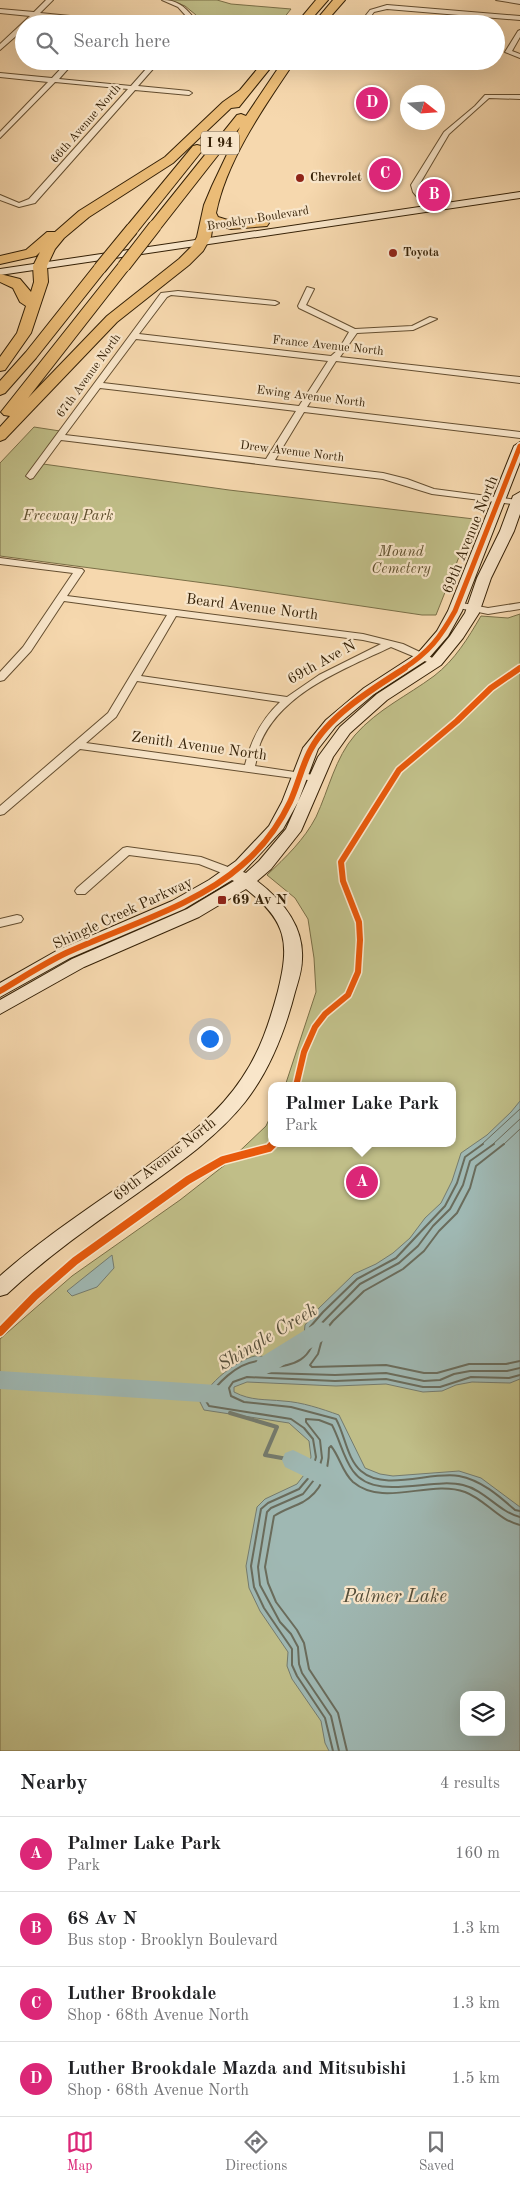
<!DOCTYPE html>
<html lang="en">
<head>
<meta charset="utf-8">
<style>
  body { margin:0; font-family:"Old Standard TT",serif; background:#f6f6f6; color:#202124 }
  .controls { position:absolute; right:15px; bottom:15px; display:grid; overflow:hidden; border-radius:10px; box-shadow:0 5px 20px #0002 }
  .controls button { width:45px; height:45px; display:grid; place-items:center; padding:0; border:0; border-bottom:1px solid #e0e0e0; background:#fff; color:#202124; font:25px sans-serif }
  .compass { position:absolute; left:400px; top:85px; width:45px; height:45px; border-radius:50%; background:#fff; box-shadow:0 5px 20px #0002; rotate:107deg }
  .you { position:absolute; left:209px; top:1038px; width:18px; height:18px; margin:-12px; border:4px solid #fff; border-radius:50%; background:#1a73e8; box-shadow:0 0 0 8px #1a73e833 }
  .badge { display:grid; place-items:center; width:32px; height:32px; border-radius:50%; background:#db2777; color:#fff; font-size:16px; font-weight:700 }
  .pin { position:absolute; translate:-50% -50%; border:2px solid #fff; box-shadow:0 1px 5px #0006 }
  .popup { position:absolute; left:268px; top:1082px; width:188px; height:65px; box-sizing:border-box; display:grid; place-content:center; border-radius:10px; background:#fff; filter:drop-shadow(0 1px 4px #0005); font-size:16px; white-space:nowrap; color:#757577 }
  .popup b { font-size:19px; color:#202124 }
  .popup::after { content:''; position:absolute; left:50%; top:100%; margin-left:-10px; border:10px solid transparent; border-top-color:#fff }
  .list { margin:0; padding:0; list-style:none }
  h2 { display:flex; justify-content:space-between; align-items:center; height:65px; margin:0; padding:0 20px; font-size:21px }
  h2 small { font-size:16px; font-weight:400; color:#757577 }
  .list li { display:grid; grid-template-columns:32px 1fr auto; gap:15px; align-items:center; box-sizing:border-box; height:75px; padding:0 20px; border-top:1px solid #e0e0e0 }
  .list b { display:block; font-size:19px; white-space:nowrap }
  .list p { margin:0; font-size:16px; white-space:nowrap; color:#757577 }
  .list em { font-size:16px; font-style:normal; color:#757577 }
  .icon { flex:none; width:28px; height:28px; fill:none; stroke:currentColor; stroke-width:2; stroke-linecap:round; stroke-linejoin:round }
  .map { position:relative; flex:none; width:520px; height:1751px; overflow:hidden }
  .search { position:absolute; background:#fff; box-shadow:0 5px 20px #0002; left:15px; right:15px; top:15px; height:55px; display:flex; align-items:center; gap:12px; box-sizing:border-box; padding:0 18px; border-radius:28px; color:#757577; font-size:19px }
  .sheet { height:365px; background:#fff }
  nav { display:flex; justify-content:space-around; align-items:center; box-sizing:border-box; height:70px; border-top:1px solid #e0e0e0; background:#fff; font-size:14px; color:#757577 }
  nav a { display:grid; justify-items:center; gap:2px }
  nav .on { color:#db2777 }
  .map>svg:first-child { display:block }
  .green { fill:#c0be88; stroke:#7a6f47; fill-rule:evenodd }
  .water { fill:#9fb8b3; stroke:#747b6e; fill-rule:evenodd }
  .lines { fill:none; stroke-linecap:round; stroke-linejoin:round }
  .shore-far1 { stroke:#6a6c5c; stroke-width:1 }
  .shore { stroke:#6a6c5c; stroke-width:2 }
  .stream { stroke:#747b6e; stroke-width:4 }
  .river { fill:#9fb8b3; fill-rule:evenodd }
  .street-casing { stroke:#644e30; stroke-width:2 }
  .secondary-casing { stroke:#342006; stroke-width:2 }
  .highway-casing { stroke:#342006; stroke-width:2 }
  .street { fill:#f9e6ca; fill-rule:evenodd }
  .secondary { fill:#f9e6ca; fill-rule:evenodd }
  .highway { fill:#ebbc77; fill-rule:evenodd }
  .highway-bridge-casing { stroke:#342006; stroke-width:14; stroke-linecap:butt }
  .highway-bridge { stroke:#ebbc77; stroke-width:12 }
  .cycleway-far2-casing { stroke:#f9e6ca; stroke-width:8 }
  .cycleway-far1-casing { stroke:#f9e6ca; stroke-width:9 }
  .cycleway-casing { stroke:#f9e6ca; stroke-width:11 }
  .cycleway-far2 { stroke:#e8590c; stroke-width:5 }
  .cycleway-far1 { stroke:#e8590c; stroke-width:6 }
  .cycleway { stroke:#e8590c; stroke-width:8 }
  .poi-dot { fill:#8f2418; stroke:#f9e6ca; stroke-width:2 }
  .labels { text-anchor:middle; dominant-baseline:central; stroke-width:4.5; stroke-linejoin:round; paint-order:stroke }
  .far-street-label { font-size:12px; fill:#342006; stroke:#f9e6ca }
  .far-poi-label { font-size:12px; font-weight:bold; fill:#342006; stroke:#f9e6ca; text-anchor:start }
  .shield { fill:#f9e6ca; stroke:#6f5b41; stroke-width:1 }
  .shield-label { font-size:14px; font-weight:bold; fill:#342006 }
  .park-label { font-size:15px; font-style:italic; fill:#5e4f2d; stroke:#f9e6ca }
  .street-label { font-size:15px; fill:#342006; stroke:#f9e6ca }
  .poi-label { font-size:15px; font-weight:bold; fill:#342006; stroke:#f9e6ca; text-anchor:start }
  .near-water-label { font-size:19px; font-style:italic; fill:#544e3a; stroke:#f9e6ca }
</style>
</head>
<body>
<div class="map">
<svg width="520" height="1751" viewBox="0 0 520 1751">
  <rect width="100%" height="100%" fill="#f6d8ae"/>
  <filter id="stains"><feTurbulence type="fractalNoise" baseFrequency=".004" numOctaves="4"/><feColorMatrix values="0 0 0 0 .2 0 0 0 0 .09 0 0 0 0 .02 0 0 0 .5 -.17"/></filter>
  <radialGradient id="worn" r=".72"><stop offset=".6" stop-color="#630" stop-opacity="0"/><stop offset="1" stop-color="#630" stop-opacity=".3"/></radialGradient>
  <g class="green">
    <path d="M170 0H217L231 4 291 9 279 24H194L196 21V15L185 6Z"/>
    <path d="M34 427 60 431 36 463 229 490 474 519 436 615H422L227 586 0 556V463Z"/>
    <path d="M520 614V1751H0V1339L72 1276 180 1200 226 1164 266 1126 272 1113V1143H452V1086H285L316 992 314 958 308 919 295 898 267 875C286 857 304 840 316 817 329 789 335 758 355 735 378 709 407 696 434 676 455 660 468 638 481 616L508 618ZM464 1695H501V1732H464Z"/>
  </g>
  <g class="water">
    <path d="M520 1101V1379L510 1383 472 1382 456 1385 442 1391 423 1392 386 1384 336 1386 247 1382 234 1387V1392C251 1401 265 1399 283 1401 302 1402 322 1409 339 1415L365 1468 380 1474 393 1476 459 1471 481 1478 520 1507V1751H329L325 1743 321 1721 292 1679 287 1666 288 1652 260 1611 249 1588 246 1566 257 1507 265 1499 297 1484 307 1471 311 1457 309 1441 289 1423 204 1410 200 1402C207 1384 236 1360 255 1356 259 1355 263 1357 267 1357 280 1358 289 1354 300 1347L304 1335 305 1325 319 1308 354 1274 376 1264 393 1253 410 1238 425 1218 441 1203 452 1181 461 1153 487 1135 511 1112ZM464 1695H501V1732H464Z"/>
    <path d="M112 1255 114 1268 97 1287 72 1296 67 1291Z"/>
  </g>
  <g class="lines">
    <g class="shore-far1">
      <path d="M481 1145 520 1109"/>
      <path d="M492 1145 520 1119"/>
      <path d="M503 1145 520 1129"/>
    </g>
    <g class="shore">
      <path d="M494 1144 470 1161 463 1185 450 1209 433 1226 418 1246 399 1263 360 1284 316 1329C313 1360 295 1366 267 1368L265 1371 268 1373 335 1375 386 1373 424 1381 440 1380 454 1374 470 1371H507L520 1368"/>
      <path d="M504 1144 476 1166 470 1188 457 1213 439 1231 424 1251 403 1269 364 1291 333 1321 324 1332 318 1354 310 1365 312 1367 386 1365 424 1373H437L469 1364H506L520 1361"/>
      <path d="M520 1375 509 1378 471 1377 440 1387H423L386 1379 335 1381 247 1377 233 1382 229 1388 231 1396 244 1402 291 1407 336 1419C345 1435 347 1459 361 1471 385 1492 431 1471 459 1476 481 1480 499 1496 515 1510L520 1511"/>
      <path d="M333 1751 325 1718 297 1676 292 1665V1649L264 1608 254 1587 251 1566 261 1509 268 1503 299 1489 311 1475 316 1457 313 1439 304 1428 291 1419 209 1406 206 1401C216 1384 237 1363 258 1361 276 1359 288 1361 304 1351L310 1327 323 1312 357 1279 396 1258 445 1206 457 1183 465 1157 483 1144"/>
      <path d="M339 1751 331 1716 302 1673 299 1664 298 1647 291 1634 280 1622 260 1585 258 1567 267 1512 271 1508 303 1494 317 1476 322 1458 320 1440 306 1422V1419L319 1420 332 1425C340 1440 343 1457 353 1471 375 1502 431 1477 463 1485 485 1490 499 1512 520 1517"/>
      <path d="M347 1751 338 1713 309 1669 304 1643 297 1630 276 1602 268 1583 265 1567 274 1516C283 1510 293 1507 303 1502 322 1491 329 1470 329 1448L331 1446C340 1457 342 1472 353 1482 384 1508 430 1479 465 1492 486 1500 498 1520 520 1525"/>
    </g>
    <path class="stream" d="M230 1413 277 1427 265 1455 293 1460"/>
    <g class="river">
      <path d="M321 1322 329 1325 332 1331 329 1337 274 1371 266 1374 258 1371 255 1365 258 1359 313 1325Z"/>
      <path d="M0 1371 217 1385 225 1387 228 1394 225 1401 217 1403 0 1389Z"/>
      <path d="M293 1450 336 1471 339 1478 336 1485 328 1488 285 1467 282 1460 285 1453Z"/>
    </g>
    <g class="street-casing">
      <g id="street">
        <path d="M46 0H53L40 13 151 24H124L37 16 29 24H24V29L0 50V44L30 16 0 13V9L34 12Z"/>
        <path d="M162 0C177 0 184 6 193 17L192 24H186L187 17 178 7Z"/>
        <path d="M496 0H520V4Z"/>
        <path d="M387 5 520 16V20L387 9 374 12 365 24H359L370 10Z"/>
        <path d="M520 30V37L512 51 520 54V58L505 52 518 31Z"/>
        <path d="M68 61H75L59 79 131 86 153 61H160L138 86 189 91 192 93 189 95 135 90 35 203 19 207 0 200V195L19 203 29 199 128 89 55 82 0 138V132L48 82 0 77V73L52 78Z"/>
        <path d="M485 95H520V99L489 98 449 134 419 185 420 190 435 208 428 210 413 192 411 185 444 132 475 106Z"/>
        <path d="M307 287 314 289 306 305 355 329 412 326 430 317 437 319 413 330 357 333 340 357 520 377V383L336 361 307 407 520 432V438L304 412 275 460 383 473 407 479 434 489 517 500 520 501V505L432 494 383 479 61 440 33 478 30 479 26 476 161 293 178 291 275 301 279 303 275 305 171 295 167 297 139 334 331 356 339 349 349 332 299 308 298 306ZM136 339 328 361 299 406 103 383ZM100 388 296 411 266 459 65 435Z"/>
        <path d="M0 558 82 569 84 571 67 596 363 634 403 644 441 662 440 664H432L391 647C345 669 281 692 260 744 258 751 257 759 255 766L308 774 312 775 313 777 312 779 308 780 80 749 4 814 0 815V806L108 713 167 615 64 601 31 651 4 680 0 681V672L23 647 73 573 0 564ZM176 616 363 640 381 644 319 675 287 697 141 676ZM137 681 280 702C261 720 251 740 245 765L86 743 116 717Z"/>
        <path d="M457 602 488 608 520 603V609L488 614 454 607 452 605Z"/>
        <path d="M127 847 201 857 236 870 238 873 232 877 199 864 129 855 85 894H77L75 891 77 888 123 848Z"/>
        <path d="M17 915 21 916 23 919 21 922 0 927V919Z"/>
      </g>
    </g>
    <g class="secondary-casing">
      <g id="secondary">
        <path d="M520 192V198L0 275V269Z"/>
        <path d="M520 442V462L462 611 448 636 428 659 374 694 336 726 318 749 298 802 283 829 243 872 246 873 259 861 286 829 318 757 340 727 377 694 431 659 450 636 465 613 477 578 500 531 513 496 520 492V514L514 531 491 578 479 613 463 638 441 665 387 700 350 733 333 757 301 831 271 869 257 881C282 900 304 926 302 959 302 970 298 982 295 992 285 1031 270 1070 245 1102 217 1137 178 1164 142 1190 95 1223 49 1255 7 1294L0 1296V1276C47 1234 101 1201 152 1163 185 1139 219 1113 242 1078 260 1052 270 1021 278 991 290 943 287 921 246 889L199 917 84 967 0 1014V1000L72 959 187 909 234 881 232 880 184 909 70 958 0 997V983L58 950 172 901 209 880 236 861 269 826 282 802 303 748 326 720 364 688 418 653 437 631 448 611 514 446Z"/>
      </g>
    </g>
    <g class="highway-casing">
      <g id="highway">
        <path d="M316 0H328L307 24H296Z"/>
        <path d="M333 0H345L324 24H313Z"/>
        <path d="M264 61H276L239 107 231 108 173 163 89 217 64 238 55 249 47 266 48 282 31 333 5 370 0 371V357L17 333 26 306 20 302 13 288 0 282V274L20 279 31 292 34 282 33 266 40 252 36 256 0 264V256L26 250 47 232H55L79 211 165 157 223 102 240 90Z"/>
        <path d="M283 61H295C264 107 227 159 216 213L218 217 231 221 262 219 269 223 267 226 231 229 213 224 211 237 203 251 189 265 117 322 5 439 0 441V427L10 416 4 415 1 412 119 263 124 262 131 266 28 398 107 316 179 259 192 246 197 237 204 205 212 186 240 127 160 229 155 230 148 226 237 115 241 114 246 116Z"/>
        <path d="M197 145 201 146 203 149 201 152 137 232H127L125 229 127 226 193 146Z"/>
        <path d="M100 264 107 268 105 271 36 358 5 393 0 395V381L26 352 95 265Z"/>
      </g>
    </g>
    <use href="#street" class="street"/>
    <use href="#secondary" class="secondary"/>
    <use href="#highway" class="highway"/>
    <g class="highway-bridge-casing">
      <g id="highway-bridge">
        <path d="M124 266 155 226"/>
        <path d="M100 268 132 229"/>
      </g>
    </g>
    <use href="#highway-bridge" class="highway-bridge"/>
    <g class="cycleway-far2-casing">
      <path id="cycleway-far2" d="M403 669C429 652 440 638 455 611L520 446"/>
    </g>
    <g class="cycleway-far1-casing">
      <g id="cycleway-far1">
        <path d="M0 991C22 978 43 964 66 953 122 927 196 906 242 865 262 848 279 825 290 802 298 785 302 765 311 749 329 715 374 688 405 668"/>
        <path d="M296 1086 304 1052 315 1027 325 1014 348 995 358 972 360 940 359 922 343 881 341 862 399 770 457 721 491 688 520 668"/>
        <path d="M272 1145 274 1143"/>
      </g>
    </g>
    <g class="cycleway-casing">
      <path id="cycleway" d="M0 1332 35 1296 75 1261 188 1180 223 1160 269 1148 273 1144"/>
    </g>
    <use href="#cycleway-far2" class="cycleway-far2"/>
    <use href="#cycleway-far1" class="cycleway-far1"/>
    <use href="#cycleway" class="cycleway"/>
  </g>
  <g class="poi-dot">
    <circle cx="300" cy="178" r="5"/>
    <circle cx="393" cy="253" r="5"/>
    <rect x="217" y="895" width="10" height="10" rx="2.5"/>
  </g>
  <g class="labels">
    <g class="far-street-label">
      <text transform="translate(86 124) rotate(-49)">66th Avenue North</text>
      <text transform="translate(258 219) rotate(-9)">Brooklyn Boulevard</text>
      <text transform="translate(328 346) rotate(6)">France Avenue North</text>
      <text transform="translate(89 376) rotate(-54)">67th Avenue North</text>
      <text transform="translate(311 397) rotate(7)">Ewing Avenue North</text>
      <text transform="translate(292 452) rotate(7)">Drew Avenue North</text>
    </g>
    <g class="far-poi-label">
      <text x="310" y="178">Chevrolet</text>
      <text x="403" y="253">Toyota</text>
    </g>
    <rect class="shield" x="201" y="131.5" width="38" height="23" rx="4"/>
    <g class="shield-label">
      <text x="220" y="143">I 94</text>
    </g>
    <g class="park-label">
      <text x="68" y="516">Freeway Park</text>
      <text x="401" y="552">Mound<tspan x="401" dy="17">Cemetery</tspan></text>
    </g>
    <g class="street-label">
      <text transform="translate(471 535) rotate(-68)">69th Avenue North</text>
      <text transform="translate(252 608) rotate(7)">Beard Avenue North</text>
      <text transform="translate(322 663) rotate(-29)">69th Ave N</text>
      <text transform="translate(199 747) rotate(8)">Zenith Avenue North</text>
      <text transform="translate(123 914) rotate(-25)">Shingle Creek Parkway</text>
      <text transform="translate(165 1160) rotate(-38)">69th Avenue North</text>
    </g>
    <g class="poi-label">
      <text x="232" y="900">69 Av N</text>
    </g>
    <g class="near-water-label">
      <text transform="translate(268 1338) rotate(-31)">Shingle Creek</text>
      <text x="395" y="1597">Palmer Lake</text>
    </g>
  </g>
  <rect width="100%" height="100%" filter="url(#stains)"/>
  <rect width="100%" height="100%" fill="url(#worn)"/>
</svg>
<div class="controls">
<button><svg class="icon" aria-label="layers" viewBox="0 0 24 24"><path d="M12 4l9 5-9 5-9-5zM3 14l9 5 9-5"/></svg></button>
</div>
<svg class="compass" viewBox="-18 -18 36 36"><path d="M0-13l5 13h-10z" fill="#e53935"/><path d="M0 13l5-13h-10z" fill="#757577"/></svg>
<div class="you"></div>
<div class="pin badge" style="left:362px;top:1182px">A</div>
<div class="popup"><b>Palmer Lake Park</b>Park</div>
<div class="pin badge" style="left:434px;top:195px">B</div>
<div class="pin badge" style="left:385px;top:174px">C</div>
<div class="pin badge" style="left:372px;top:103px">D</div>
<div class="search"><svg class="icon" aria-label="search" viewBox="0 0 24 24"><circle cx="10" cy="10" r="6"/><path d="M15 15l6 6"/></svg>Search here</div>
</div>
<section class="sheet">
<h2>Nearby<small>4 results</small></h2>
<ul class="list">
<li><span class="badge">A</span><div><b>Palmer Lake Park</b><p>Park</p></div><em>160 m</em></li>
<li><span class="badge">B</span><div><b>68 Av N</b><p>Bus stop · Brooklyn Boulevard</p></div><em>1.3 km</em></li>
<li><span class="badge">C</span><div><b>Luther Brookdale</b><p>Shop · 68th Avenue North</p></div><em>1.3 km</em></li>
<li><span class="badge">D</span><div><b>Luther Brookdale Mazda and Mitsubishi</b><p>Shop · 68th Avenue North</p></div><em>1.5 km</em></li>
</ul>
</section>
<nav>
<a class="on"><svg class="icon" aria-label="map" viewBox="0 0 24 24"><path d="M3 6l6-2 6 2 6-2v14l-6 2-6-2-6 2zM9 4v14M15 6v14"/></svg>Map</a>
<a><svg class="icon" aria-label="directions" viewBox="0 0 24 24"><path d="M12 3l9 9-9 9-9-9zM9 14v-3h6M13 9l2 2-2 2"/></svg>Directions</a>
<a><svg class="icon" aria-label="saved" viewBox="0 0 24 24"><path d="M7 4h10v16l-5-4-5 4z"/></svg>Saved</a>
</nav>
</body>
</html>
